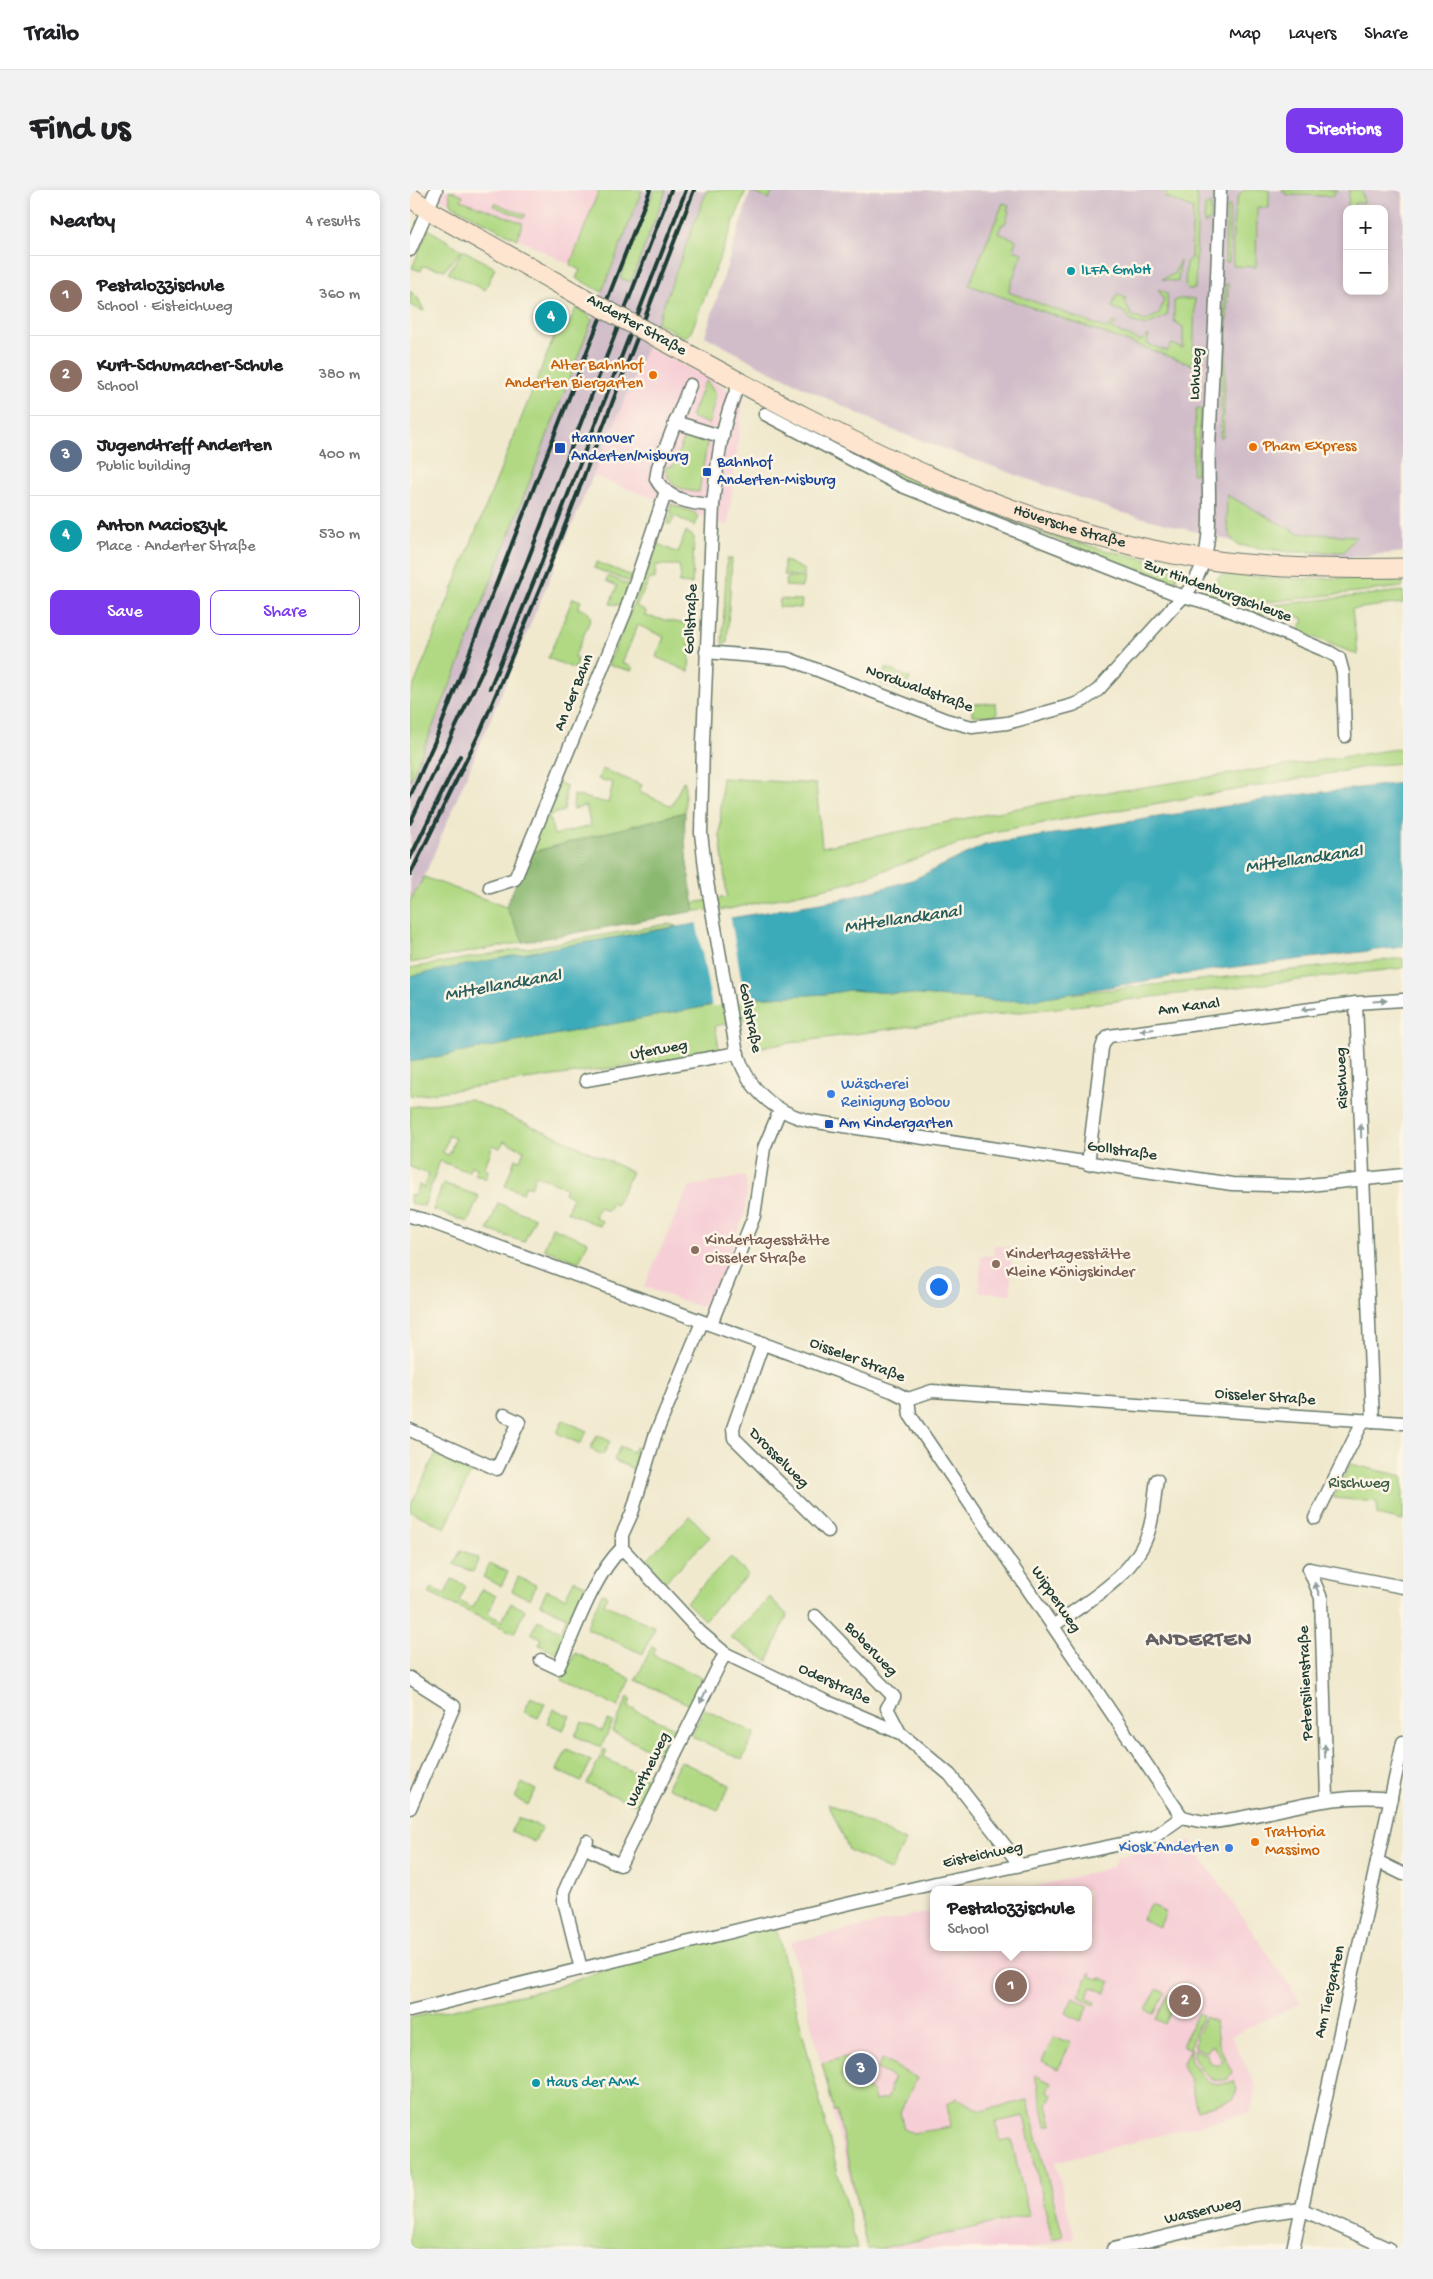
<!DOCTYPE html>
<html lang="en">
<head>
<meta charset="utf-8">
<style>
  body { margin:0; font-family:"Gochi Hand",sans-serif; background:#f2f2f2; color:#202124 }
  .controls { position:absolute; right:15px; top:15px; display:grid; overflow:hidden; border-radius:10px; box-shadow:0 2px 8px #0003 }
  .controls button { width:45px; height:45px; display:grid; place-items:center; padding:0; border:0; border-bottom:1px solid #e0e0e0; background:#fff; color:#202124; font:25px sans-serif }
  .you { position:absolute; left:528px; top:1096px; width:18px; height:18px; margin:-12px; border:4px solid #fff; border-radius:50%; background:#1a73e8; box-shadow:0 0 0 8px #1a73e833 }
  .badge { display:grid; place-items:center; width:32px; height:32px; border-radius:50%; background:#7c3aed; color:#fff; font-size:16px; font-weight:700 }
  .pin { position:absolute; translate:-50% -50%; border:2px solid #fff; box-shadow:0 1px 5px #0006 }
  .popup { position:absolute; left:520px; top:1696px; width:162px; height:65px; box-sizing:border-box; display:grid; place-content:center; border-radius:10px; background:#fff; filter:drop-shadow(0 1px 4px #0005); font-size:16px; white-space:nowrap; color:#757577 }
  .popup b { font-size:19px; color:#202124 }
  .popup::after { content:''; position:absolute; left:50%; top:100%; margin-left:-10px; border:10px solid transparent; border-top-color:#fff }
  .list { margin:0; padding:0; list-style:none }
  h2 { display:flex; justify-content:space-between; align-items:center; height:65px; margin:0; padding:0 20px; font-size:21px }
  h2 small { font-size:16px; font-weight:400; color:#757577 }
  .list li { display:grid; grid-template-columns:32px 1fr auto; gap:15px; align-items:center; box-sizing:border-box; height:80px; padding:0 20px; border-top:1px solid #e0e0e0 }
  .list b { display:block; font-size:19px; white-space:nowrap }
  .list p { margin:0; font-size:16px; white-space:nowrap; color:#757577 }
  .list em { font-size:16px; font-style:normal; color:#757577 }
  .actions { display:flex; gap:10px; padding:15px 20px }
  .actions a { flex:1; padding:11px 0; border:1px solid #7c3aed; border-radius:10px; text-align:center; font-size:18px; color:#7c3aed }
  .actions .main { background:#7c3aed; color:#fff }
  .map { position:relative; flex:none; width:993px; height:2059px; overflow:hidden; border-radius:10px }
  header { display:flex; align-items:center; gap:30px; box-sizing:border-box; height:70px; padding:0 25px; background:#fff; border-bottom:1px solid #e0e0e0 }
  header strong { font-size:24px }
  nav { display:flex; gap:28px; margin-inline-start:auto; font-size:18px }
  .intro { display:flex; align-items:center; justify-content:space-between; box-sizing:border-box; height:120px; padding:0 30px }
  h1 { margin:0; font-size:35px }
  .button { padding:12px 22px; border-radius:10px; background:#7c3aed; color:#fff; font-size:18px; font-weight:700 }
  main { display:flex; gap:30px; padding:0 30px }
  aside { flex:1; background:#fff; border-radius:10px; box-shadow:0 2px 8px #0003 }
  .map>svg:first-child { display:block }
  .built { fill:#f6cfd6 }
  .industrial { fill:#d1bdc9; fill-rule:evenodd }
  .green { fill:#b1d984; stroke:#688b5c; fill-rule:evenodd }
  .forest { fill:#8cb972; stroke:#567b53 }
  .water { fill:#3baab9; stroke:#2d7476 }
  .pier { fill:#f0e9ce }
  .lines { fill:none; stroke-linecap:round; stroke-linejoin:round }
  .street-casing { stroke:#68796a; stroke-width:15 }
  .secondary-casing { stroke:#68796a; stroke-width:21 }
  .street { stroke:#fff; stroke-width:12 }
  .secondary { stroke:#fde5d0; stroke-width:19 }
  .rail { stroke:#1f3d34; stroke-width:4 }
  .secondary-bridge-casing { stroke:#68796a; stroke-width:21; stroke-linecap:butt }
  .secondary-bridge { stroke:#fde5d0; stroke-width:19 }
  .oneway { fill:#8f9e9a }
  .culture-dot { fill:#0f9aa8; stroke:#fcf5e5; stroke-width:2 }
  .food-dot { fill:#e8710a; stroke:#fcf5e5; stroke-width:2 }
  .transit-dot { fill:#1a4fb4; stroke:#fcf5e5; stroke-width:2 }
  .shop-dot { fill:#3f7fe0; stroke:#fcf5e5; stroke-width:2 }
  .education-dot { fill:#8d6e63; stroke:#fcf5e5; stroke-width:2 }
  .labels { text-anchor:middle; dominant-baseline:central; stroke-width:5; stroke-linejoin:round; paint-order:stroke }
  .culture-label { font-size:16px; fill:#0d838f; stroke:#fcf5e5; text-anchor:start }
  .street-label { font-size:16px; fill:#1f3d34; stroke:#fcf5e5 }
  .food-label { font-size:16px; fill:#c56008; stroke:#fcf5e5; text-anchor:start }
  .transit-label { font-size:16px; fill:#164399; stroke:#fcf5e5; text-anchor:start }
  .shop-label { font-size:16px; fill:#366cbe; stroke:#fcf5e5; text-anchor:start }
  .education-label { font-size:16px; fill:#785e54; stroke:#fcf5e5; text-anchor:start }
  .park-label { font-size:16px; fill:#3c5c44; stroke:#fcf5e5 }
  .water-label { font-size:18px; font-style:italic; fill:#275e5c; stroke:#fcf5e5 }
  .district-label { font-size:21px; font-weight:bold; letter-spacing:1px; fill:#636165; stroke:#fcf5e5 }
</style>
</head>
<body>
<header>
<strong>Trailo</strong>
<nav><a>Map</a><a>Layers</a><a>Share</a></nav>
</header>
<div class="intro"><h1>Find us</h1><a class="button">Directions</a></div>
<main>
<aside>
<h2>Nearby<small>4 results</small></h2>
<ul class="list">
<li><span class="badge" style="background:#8d6e63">1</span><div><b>Pestalozzischule</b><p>School · Eisteichweg</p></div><em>360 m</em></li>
<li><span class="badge" style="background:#8d6e63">2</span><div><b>Kurt-Schumacher-Schule</b><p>School</p></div><em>380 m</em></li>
<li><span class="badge" style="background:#5c6f8a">3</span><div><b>Jugendtreff Anderten</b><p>Public building</p></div><em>400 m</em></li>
<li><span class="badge" style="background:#0f9aa8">4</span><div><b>Anton Macioszyk</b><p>Place · Anderter Straße</p></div><em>530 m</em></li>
</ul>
<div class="actions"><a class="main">Save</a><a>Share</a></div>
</aside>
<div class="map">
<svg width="993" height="2059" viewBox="0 0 993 2059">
  <rect width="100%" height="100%" fill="#fcf5e5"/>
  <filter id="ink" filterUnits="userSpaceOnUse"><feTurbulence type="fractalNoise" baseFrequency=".02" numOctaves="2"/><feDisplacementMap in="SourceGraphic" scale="10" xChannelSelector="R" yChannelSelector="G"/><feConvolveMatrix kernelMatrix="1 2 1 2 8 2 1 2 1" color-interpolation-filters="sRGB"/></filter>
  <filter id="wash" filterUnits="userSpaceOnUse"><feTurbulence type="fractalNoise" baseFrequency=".0096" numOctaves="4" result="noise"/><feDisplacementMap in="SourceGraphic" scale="20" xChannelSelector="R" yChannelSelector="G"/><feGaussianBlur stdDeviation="1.12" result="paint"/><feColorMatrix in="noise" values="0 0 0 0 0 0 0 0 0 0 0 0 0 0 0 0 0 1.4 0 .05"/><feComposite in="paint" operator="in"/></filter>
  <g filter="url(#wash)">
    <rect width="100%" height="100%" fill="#f0e9ce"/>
    <g class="built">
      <path d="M10 0H189L160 75 58 22Z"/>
      <path d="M237 157 295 186 333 210 318 336 183 286Z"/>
      <path d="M335 986 337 999 335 1023 301 1111 296 1116 290 1117 234 1097 276 1002 281 996Z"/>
      <path d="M584 1055 601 1057V1104L569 1102 571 1065 584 1066Z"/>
      <path d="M780 1650 891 1813 821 1846 846 1896 841 1922 645 1972 665 2048 616 2059H457L381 1752 523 1721 524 1757H678V1700H613L703 1677 707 1667Z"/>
    </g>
    <g class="industrial">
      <path d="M232 0H298L237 157 14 687 0 712V591L49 474Z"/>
      <path d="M341 0H993V362L934 368 830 353 706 321 482 240 350 176 295 146ZM937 19H974V101H937Z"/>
    </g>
    <g class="green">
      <path d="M39 0 53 5 51 10 113 33 107 49 43 16 40 11Z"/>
      <path d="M189 0H232L192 102 166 88 170 80 160 75Z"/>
      <path d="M244 0H256L221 92 210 88Z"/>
      <path d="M297 0H336L281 142 275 148 247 132Z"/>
      <path d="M342 0H363L359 9 341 2Z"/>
      <path d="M757 0H784L788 8 785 99H778L775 96 776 72 781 68 783 19 755 7Z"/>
      <path d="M834 0H859V18L847 17 846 77 823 76C823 59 820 8 834 0Z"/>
      <path d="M871 0H928L921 6 878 5Z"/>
      <path d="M939 0H952L954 13H945L944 19H938Z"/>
      <path d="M84 13 116 25 114 28 83 16Z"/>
      <path d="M593 13 599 15 597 20 599 21 595 34H592L588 43 606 50 603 60 612 63 598 102 698 139 703 132 706 134 701 139 731 151 739 145 737 154 757 161 762 154 773 158V137L764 131V111L769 109H785L783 175 559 95Z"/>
      <path d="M795 15H801V30L794 34Z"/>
      <path d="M817 16H820L819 72H815Z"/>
      <path d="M18 39 52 60 35 80 13 76 11 81 2 78Z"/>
      <path d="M53 60 85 78 75 100 38 83Z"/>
      <path d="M770 70 768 92 752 89 764 84Z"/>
      <path d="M815 94H818L813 247H810Z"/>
      <path d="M748 99 757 103 758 123 756 126 735 136 721 131 716 123 702 117 707 104 716 108 715 111 721 125 735 131 749 124 754 110Z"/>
      <path d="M0 101 8 108 14 121 0 115Z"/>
      <path d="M166 118 177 124 182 130 49 474 0 591V505L148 137 157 139Z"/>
      <path d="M297 191 306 205 299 234 281 227 294 193Z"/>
      <path d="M357 217C451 262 548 315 648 347 685 359 724 366 762 375L768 380 765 394 501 294 355 219Z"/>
      <path d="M786 219H791L786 284H782Z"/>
      <path d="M276 243 295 250 297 254 289 302C272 301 258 296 255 277L263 276Z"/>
      <path d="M817 305 887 343 946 346 934 362H880L828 355C813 345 817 320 817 305Z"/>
      <path d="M261 314 285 323 288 327 284 336 265 326 261 334H257L262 322 260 321Z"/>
      <path d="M276 341 284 347 282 394 269 393 271 387 269 375H246L245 389H240L226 416 236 421 235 426 281 435 279 482 246 467 254 447 228 435 212 473 222 477V481L198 475 248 354 268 363Z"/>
      <path d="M317 369H322L317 453H312Z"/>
      <path d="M374 370 394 380V386L374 385Z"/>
      <path d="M187 372 222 386 220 392 184 378Z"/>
      <path d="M812 384 878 389 993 387V397L829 415 795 405V401Z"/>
      <path d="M198 386 219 395 212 415 200 414 207 396 196 391Z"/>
      <path d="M377 387 394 388 392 397 375 396Z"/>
      <path d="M993 401V413L942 419 948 465 889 441 894 429 875 421 851 425 835 418Z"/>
      <path d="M163 408 171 411 168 418 178 422 181 428 164 468 168 470 165 479 138 468Z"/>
      <path d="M370 409 392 410 391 418 369 417Z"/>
      <path d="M476 478 500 488 493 502 470 493Z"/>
      <path d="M586 513 587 525 572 526 562 525V514Z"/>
      <path d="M993 558V573L968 575 582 642 439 693 319 719 285 721 283 713 317 707 310 646 312 588 406 594 412 657 653 609Z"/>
      <path d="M192 579 232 595 229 602 262 616 273 591 275 592V622L119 663 148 592 156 596 154 621 139 625 144 645 181 636 176 616 163 619 164 605 198 613 203 593 188 589Z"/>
      <path d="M14 687 96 717 114 752 0 773V711Z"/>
      <path d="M258 734 267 736 0 786V778Z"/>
      <path d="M993 768V778L568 827 343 858 338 829 305 836 310 863 0 906V872L341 808 415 804 440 800 594 811Z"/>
      <path d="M59 909 157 951 222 982 206 1015 202 1013 198 1021 189 1017 185 1027 192 1031 190 1036 157 1022 163 1007 154 1003 156 998 126 985 121 997 116 995 113 1003 95 996 105 969 110 970 114 960 94 951 90 958 83 955 75 977 78 980 77 989 65 984 67 978 61 976 58 982 30 971 14 1016 0 1013V1004L4 1006 9 995 14 997 19 984 0 977V917ZM38 946 45 948 39 965 33 963Z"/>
      <path d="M33 993 69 1006 58 1032 23 1020Z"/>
      <path d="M88 1013 125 1028 114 1052 78 1040Z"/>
      <path d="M142 1037 178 1052 169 1072 134 1059Z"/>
      <path d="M153 1230 177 1241 170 1254 147 1243Z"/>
      <path d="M187 1245 200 1251 193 1265 180 1259Z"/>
      <path d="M210 1256 223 1262 225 1257 231 1259 227 1281 204 1270Z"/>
      <path d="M25 1265 61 1282 35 1338 0 1321V1317Z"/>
      <path d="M940 1274 993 1286V1331L967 1325V1312L923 1308Z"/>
      <path d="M280 1326 300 1347 255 1392 235 1371Z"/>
      <path d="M51 1360 69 1368 63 1382 44 1374Z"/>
      <path d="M321 1367 338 1385 294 1430 276 1412Z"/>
      <path d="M80 1373 98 1382 91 1396 73 1387Z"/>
      <path d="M108 1387 126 1395 120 1409 102 1401Z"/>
      <path d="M42 1389 56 1396 49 1411 63 1418 72 1399 86 1406 78 1424 92 1431 101 1413 115 1420 104 1443 18 1403 21 1398 35 1404Z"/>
      <path d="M164 1390 180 1397 151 1460 146 1463 129 1455 131 1448 121 1443 128 1430 151 1441 157 1427 130 1414 137 1400 155 1408Z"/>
      <path d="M192 1403 197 1406 194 1414 245 1437 233 1464 176 1438Z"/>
      <path d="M360 1407 377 1425 358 1471 320 1447Z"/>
      <path d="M242 1456 246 1458 243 1465 292 1488 280 1515 226 1490Z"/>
      <path d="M165 1463 221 1489 208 1517 152 1490Z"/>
      <path d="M121 1507 135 1514 128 1528 114 1522Z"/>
      <path d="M218 1507 221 1509 218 1517 269 1540 256 1567 202 1542Z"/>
      <path d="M144 1519 160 1526 153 1540 137 1533Z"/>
      <path d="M294 1519 345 1543 332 1570 281 1546Z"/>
      <path d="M198 1530 203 1532 191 1557 165 1546 172 1532 192 1541Z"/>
      <path d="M157 1559 181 1571 171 1592 147 1580Z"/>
      <path d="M194 1559 197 1561 194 1568 245 1592 233 1618 177 1594Z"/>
      <path d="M270 1571 320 1595 308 1620 257 1597Z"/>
      <path d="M112 1593 126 1600 118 1615 105 1608Z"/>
      <path d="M418 1613 495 1651 481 1681 439 1660Z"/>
      <path d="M108 1628 132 1637 124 1652 101 1641Z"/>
      <path d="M740 1714 756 1723 749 1737 732 1729Z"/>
      <path d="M365 1733 447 2059H0V1828L143 1798 231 1768Z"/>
      <path d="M680 1782V1786L687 1789 692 1788 701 1792 695 1803 682 1797 677 1808 685 1812 684 1815 668 1806Z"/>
      <path d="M747 1799 755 1803 744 1824 736 1820Z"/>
      <path d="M758 1805 767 1809 755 1834 746 1829Z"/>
      <path d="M663 1808 679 1816 671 1831 656 1823Z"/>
      <path d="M788 1823 793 1826C787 1838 777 1855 781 1870 793 1890 800 1899 824 1891L827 1898 824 1909 787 1920 780 1890 772 1875 780 1859 772 1855Z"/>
      <path d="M795 1827 805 1832 808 1853 822 1882 818 1889C799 1895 791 1881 783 1866L784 1859 797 1865 799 1872 808 1876 812 1872V1868L803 1856H800L796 1862 785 1857 786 1846Z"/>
      <path d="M644 1847 655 1852 656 1850 661 1852 648 1879 632 1871Z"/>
      <path d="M440 1866 431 1886 463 1902 465 1911 477 1909 481 1899 479 1897 484 1888 467 1879 472 1869 507 1888 490 1922 494 1939 503 1943 541 1937 537 1914 547 1908 571 1921 617 1910 653 2046 642 2049 614 1926 586 1932 590 1951 601 1949 619 2025 469 2059H457L427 1921H424L412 1873Z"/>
      <path d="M625 1885 641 1893 637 1901 642 1904 637 1915 642 1935 636 1936Z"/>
    </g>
    <path class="forest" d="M275 622C273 656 279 688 285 721L114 752 96 717 119 663Z"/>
    <path class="water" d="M993 593V757L808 779 619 810 594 811 440 800 415 804 341 808 0 872V786L142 758 434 709 502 690 575 655 878 606Z"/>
    <path class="pier" d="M320 724 335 811 302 817 286 730Z"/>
  </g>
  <g filter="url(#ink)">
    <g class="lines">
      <g class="street-casing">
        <g id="street">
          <path d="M0 60 26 0"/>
          <path d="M330 193C311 230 307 274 303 315L293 552 291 643 296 686 326 858C336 897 362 922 400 931L822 994 890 996 993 985"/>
          <path d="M280 195 248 277 246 289C257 310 282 314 303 315"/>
          <path d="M355 224 492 296 766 404 809 416 919 462 929 468 933 483 935 546"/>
          <path d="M265 232 313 247"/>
          <path d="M296 462 379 469 536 530 562 537 597 533 663 515 674 510 688 500 763 417C778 404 788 389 794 370 803 341 797 289 799 257 803 171 808 86 810 0"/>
          <path d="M80 697 105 689 215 423 256 301"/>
          <path d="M946 813 963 1231"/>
          <path d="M176 890 328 863"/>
          <path d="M678 974 692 858 694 852 699 846 946 813 993 810"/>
          <path d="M0 1026 18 1031 482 1201 498 1209"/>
          <path d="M292 1132 245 1246 222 1323 212 1345V1358L290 1442 316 1464 413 1510 490 1543 540 1585 610 1675"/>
          <path d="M301 1134 344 1026 354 958 370 920"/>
          <path d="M353 1153 323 1238 324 1248 418 1341"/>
          <path d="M498 1209 500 1225 772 1627"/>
          <path d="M498 1209 522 1201 993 1233"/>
          <path d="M0 1240 87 1279 109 1232 94 1225"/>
          <path d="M905 1328 953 1231"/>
          <path d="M899 1379 911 1408 917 1609"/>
          <path d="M899 1379 993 1397"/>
          <path d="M405 1426 484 1507 477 1518 490 1543"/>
          <path d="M643 1436C679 1410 726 1385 739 1340 744 1324 744 1306 747 1290"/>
          <path d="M131 1470 148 1478C165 1441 183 1386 212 1358"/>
          <path d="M0 1488 44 1516 0 1618"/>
          <path d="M174 1657 210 1675 311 1471 316 1464"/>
          <path d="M967 1671 993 1684"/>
          <path d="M171 1779 154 1711V1702L177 1651"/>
          <path d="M0 1821 369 1730 526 1693 744 1647 772 1627C782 1629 793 1633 802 1632 863 1626 919 1601 981 1609"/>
          <path d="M703 2059 846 2025 891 2019 979 2059"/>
          <path d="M883 2059 993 1552"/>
        </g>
      </g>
      <g class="secondary-casing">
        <g id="secondary">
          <path d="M0 7 18 20 172 107"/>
          <path id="s1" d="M269 159C434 250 605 341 793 369 859 379 926 379 993 378"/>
        </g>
      </g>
      <use href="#street" class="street"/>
      <use href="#secondary" class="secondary"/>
      <g class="rail">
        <path d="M80 498 131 374 276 0"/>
        <path d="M0 607 25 551 240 0"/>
        <path d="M0 633 70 486 115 377 261 0"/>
        <path d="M0 668 50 566"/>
        <path d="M0 685 71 540 139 377 284 0"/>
      </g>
      <g class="secondary-bridge-casing">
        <path id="secondary-bridge" d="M172 107 269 159"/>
      </g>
      <use href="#secondary-bridge" class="secondary-bridge"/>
    </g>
    <defs><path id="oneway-solid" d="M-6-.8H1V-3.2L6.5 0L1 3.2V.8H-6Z" transform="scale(1.25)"/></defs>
    <g class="oneway">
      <use href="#oneway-solid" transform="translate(970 811) rotate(-4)"/>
      <use href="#oneway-solid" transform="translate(898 819) rotate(173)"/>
      <use href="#oneway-solid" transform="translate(737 840) rotate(173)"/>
      <use href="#oneway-solid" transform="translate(951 941) rotate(-92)"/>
      <use href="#oneway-solid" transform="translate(907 1399) rotate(-112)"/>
      <use href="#oneway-solid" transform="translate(293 1507) rotate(116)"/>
      <use href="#oneway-solid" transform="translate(915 1561) rotate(-92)"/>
    </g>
  </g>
  <g class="culture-dot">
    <circle cx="661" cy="81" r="5"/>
    <circle cx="126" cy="1893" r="5"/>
  </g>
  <g class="food-dot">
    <circle cx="243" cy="185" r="5"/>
    <circle cx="843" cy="257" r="5"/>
    <circle cx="845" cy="1652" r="5"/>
  </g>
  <g class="transit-dot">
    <rect x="144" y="252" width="12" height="12" rx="2.5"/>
    <rect x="292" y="277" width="10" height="10" rx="2.5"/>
    <rect x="414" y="929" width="10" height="10" rx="2.5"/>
  </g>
  <g class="shop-dot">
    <circle cx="421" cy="904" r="5"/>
    <circle cx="819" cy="1658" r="5"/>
  </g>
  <g class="education-dot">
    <circle cx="285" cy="1060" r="5"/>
    <circle cx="586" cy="1074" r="5"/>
  </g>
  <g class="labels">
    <g class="culture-label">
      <text x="671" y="81">ILFA GmbH</text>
      <text x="136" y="1893">Haus der AMK</text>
    </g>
    <g class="street-label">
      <text transform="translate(226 136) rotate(29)">Anderter Straße</text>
      <text transform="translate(787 184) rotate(-87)">Lohweg</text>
      <text stroke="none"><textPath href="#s1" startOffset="430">Höversche Straße</textPath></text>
      <text transform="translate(807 402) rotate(20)">Zur Hindenburgschleuse</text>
      <text transform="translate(282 429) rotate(-87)">Gollstraße</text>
      <text transform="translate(509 500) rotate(20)">Nordwaldstraße</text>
      <text transform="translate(165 503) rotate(-68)">An der Bahn</text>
      <text transform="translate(779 818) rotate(-7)">Am Kanal</text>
      <text transform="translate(339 828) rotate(79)">Gollstraße</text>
      <text transform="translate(249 861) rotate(-10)">Uferweg</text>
      <text transform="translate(933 888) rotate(-92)">Rischweg</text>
      <text transform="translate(712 962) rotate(8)">Gollstraße</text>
      <text transform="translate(447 1171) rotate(21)">Oisseler Straße</text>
      <text transform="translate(855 1208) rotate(4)">Oisseler Straße</text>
      <text transform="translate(368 1269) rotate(45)">Drosselweg</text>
      <text transform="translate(645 1410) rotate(56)">Wipperweg</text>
      <text transform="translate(460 1460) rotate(46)">Boberweg</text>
      <text transform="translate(897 1493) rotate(-92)">Petersilienstraße</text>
      <text transform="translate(424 1495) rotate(25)">Oderstraße</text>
      <text transform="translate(239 1580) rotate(-64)">Wartheweg</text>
      <text transform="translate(573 1666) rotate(-12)">Eisteichweg</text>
      <text transform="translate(921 1802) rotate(-77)">Am Tiergarten</text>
      <text transform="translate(793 2022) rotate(-13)">Wasserweg</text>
    </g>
    <g class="food-label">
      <text x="233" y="176" text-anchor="end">Alter Bahnhof<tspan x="233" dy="18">Anderten Biergarten</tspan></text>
      <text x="853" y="257">Pham Express</text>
      <text x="855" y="1643">Trattoria<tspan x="855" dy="18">Massimo</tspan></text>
    </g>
    <g class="transit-label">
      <text x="161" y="249">Hannover<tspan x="161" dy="18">Anderten/Misburg</tspan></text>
      <text x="307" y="273">Bahnhof<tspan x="307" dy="18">Anderten-Misburg</tspan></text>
      <text x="429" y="934">Am Kindergarten</text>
    </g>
    <g class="shop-label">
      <text x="431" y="895">Wäscherei<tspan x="431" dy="18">Reinigung Bobou</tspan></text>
      <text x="809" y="1658" text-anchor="end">Kiosk Anderten</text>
    </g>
    <g class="education-label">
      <text x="295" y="1051">Kindertagesstätte<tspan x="295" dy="18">Oisseler Straße</tspan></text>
      <text x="596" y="1065">Kindertagesstätte<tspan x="596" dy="18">Kleine Königskinder</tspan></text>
    </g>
    <g class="park-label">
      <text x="949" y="1294">Rischweg</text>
    </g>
    <g class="water-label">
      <text transform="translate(894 670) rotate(-8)">Mittellandkanal</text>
      <text transform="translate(493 730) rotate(-8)">Mittellandkanal</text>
      <text transform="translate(93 796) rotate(-10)">Mittellandkanal</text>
    </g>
    <g class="district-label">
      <text x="789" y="1451">ANDERTEN</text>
    </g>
  </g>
</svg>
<div class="controls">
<button>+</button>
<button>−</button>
</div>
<div class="you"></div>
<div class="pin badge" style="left:601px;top:1796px;background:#8d6e63">1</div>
<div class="popup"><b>Pestalozzischule</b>School</div>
<div class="pin badge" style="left:775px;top:1811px;background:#8d6e63">2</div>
<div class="pin badge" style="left:451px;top:1879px;background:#5c6f8a">3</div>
<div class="pin badge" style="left:141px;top:127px;background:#0f9aa8">4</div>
</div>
</main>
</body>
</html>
